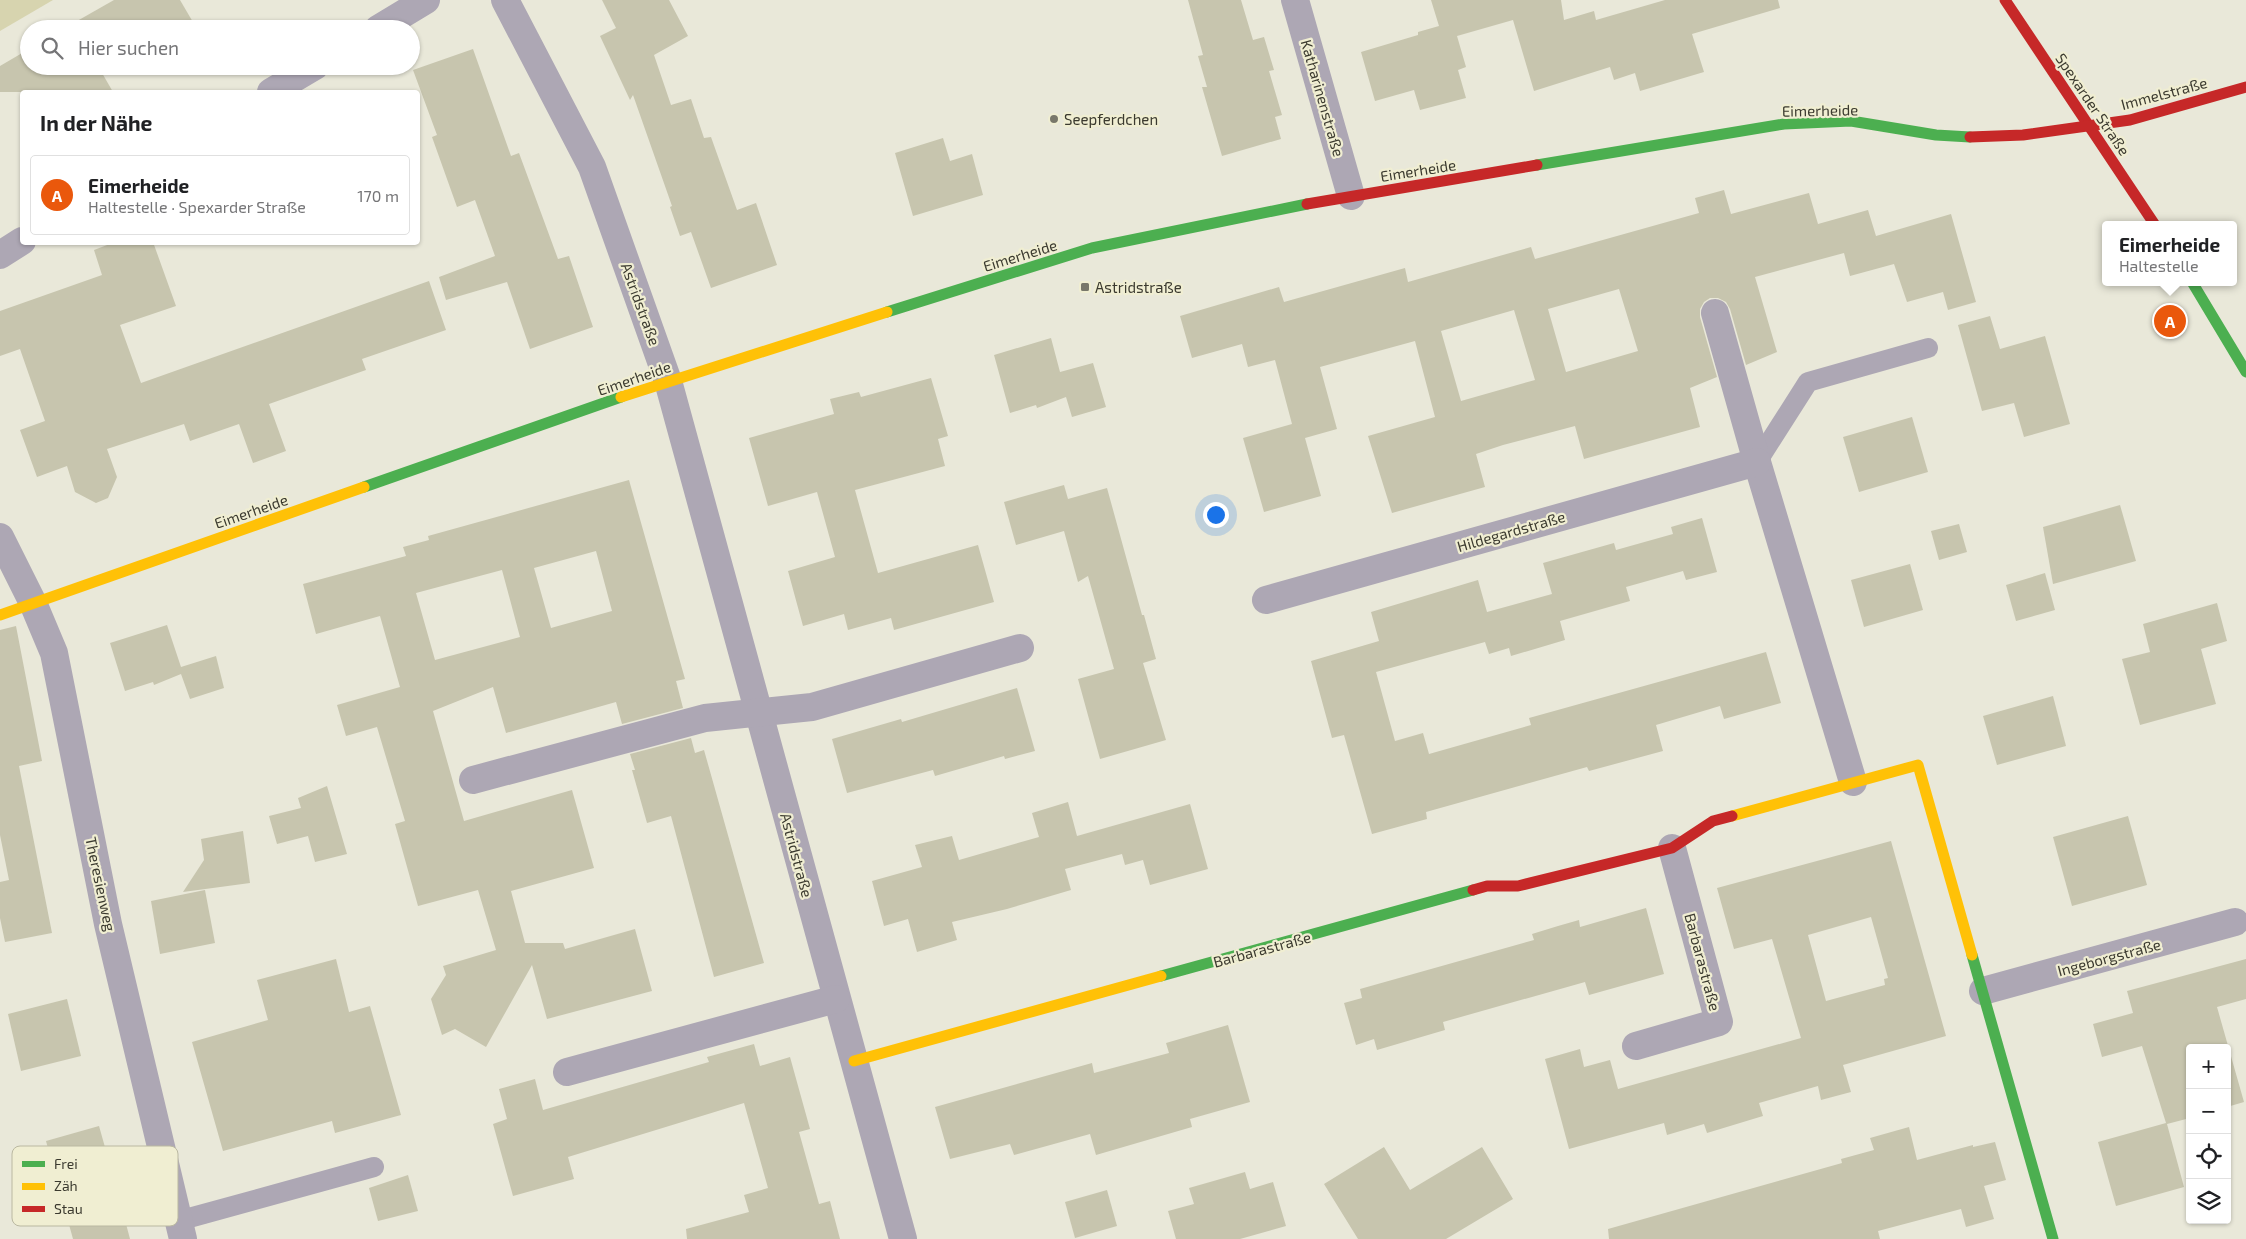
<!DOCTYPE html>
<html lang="de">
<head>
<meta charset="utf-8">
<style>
  body { margin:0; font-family:"Exo 2",sans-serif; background:#f2f2f2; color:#202124 }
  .controls { position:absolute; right:15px; bottom:15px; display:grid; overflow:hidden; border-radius:5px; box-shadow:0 1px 4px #0004 }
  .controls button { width:45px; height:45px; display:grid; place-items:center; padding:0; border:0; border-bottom:1px solid #e0e0e0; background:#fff; color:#202124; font:25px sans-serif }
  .you { position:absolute; left:1215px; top:514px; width:18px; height:18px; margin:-12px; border:4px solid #fff; border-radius:50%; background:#1a73e8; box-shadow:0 0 0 8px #1a73e833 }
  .badge { display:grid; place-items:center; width:32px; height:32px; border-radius:50%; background:#ea580c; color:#fff; font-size:16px; font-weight:700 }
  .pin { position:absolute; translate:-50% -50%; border:2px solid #fff; box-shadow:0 1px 5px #0006 }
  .popup { position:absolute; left:2102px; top:221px; width:135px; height:65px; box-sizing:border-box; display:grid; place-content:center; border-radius:5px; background:#fff; filter:drop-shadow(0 1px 4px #0005); font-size:16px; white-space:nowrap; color:#757577 }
  .popup b { font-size:19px; color:#202124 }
  .popup::after { content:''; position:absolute; left:50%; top:100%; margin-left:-10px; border:10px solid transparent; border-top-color:#fff }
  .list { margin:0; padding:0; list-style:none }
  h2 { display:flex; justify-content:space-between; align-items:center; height:65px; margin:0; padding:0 20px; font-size:21px }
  h2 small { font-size:16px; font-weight:400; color:#757577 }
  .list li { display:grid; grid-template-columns:32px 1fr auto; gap:15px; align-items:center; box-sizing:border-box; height:80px; margin:0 10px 10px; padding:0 10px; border:1px solid #e0e0e0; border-radius:5px }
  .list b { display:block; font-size:19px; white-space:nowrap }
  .list p { margin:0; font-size:16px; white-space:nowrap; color:#757577 }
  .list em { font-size:16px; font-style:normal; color:#757577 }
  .icon { flex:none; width:28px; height:28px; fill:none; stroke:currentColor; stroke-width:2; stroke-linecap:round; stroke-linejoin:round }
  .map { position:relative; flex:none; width:2246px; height:1239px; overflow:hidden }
  .search { position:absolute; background:#fff; box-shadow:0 1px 4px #0004; left:20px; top:20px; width:400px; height:55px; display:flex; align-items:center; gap:12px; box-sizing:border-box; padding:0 18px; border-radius:28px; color:#757577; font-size:19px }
  .panel { position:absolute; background:#fff; box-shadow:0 1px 4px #0004; left:20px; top:90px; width:400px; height:155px; border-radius:5px }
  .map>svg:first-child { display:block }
  .green { fill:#d7d4af }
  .building { fill:#c7c5ae; fill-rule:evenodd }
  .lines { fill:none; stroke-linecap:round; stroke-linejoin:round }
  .lane { stroke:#ada7b4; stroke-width:20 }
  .street { stroke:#ada7b4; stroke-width:28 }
  .fast { stroke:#4caf50; stroke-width:11 }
  .slow { stroke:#ffc107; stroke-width:11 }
  .jam { stroke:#c62828; stroke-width:11 }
  .poi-dot { fill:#78776a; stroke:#f0eed2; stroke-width:2 }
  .labels { text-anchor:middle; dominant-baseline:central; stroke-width:4.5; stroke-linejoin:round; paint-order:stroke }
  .street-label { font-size:15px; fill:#3b3a2f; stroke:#f0eed2 }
  .poi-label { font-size:15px; fill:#3b3a2f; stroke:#f0eed2; text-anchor:start }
  .key { fill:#f0eed2; stroke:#bab8a1; stroke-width:1 }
  .key-label { font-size:14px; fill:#3b3a2f }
</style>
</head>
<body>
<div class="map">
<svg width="2246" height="1239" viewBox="0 0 2246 1239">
  <rect width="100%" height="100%" fill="#e9e8d9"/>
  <path class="green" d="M0 0H53L0 31Z"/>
  <g class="building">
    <path d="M114 0H180L197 29H63Z"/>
    <path d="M602 0H669L688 36 654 55 671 105 691 99 704 138 711 137 737 210 756 203 777 265 711 288 691 232 680 236 670 207 672 206 633 95 630 100 600 36 616 28Z"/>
    <path d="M1188 0H1241L1253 40 1264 37 1274 70 1269 71 1282 115 1275 117 1281 139 1222 156 1202 87H1207L1198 56 1203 55Z"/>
    <path d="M1431 0H1561L1564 20 1594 11 1596 20 1665 0H1778L1780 8 1692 34 1704 72 1640 91 1635 73 1614 80 1610 67 1534 91 1513 20 1457 36 1466 67 1458 70 1466 98 1420 110 1414 90 1375 101 1361 52 1418 35V32L1439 26Z"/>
    <path d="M29 49V66H98L113 92H0V66Z"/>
    <path d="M473 49 511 156 519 153 558 259 569 256 593 327 530 349 507 282 446 300 439 277 495 256 475 200 457 207 432 137 437 135 413 70Z"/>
    <path d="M943 138 950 161 972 154 983 195 913 216 895 153Z"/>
    <path d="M1724 190 1731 214 1809 193 1818 224 1868 210 1876 236 1951 214 1976 302 1948 310 1943 292 1907 302 1894 264 1850 276 1844 253 1755 277 1777 352 1746 365 1730 309 1726 302 1718 298H1710L1704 302 1700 309V317L1717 377 1690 388 1700 427 1584 459 1575 426 1503 445 1476 454 1485 487 1392 513 1368 436 1435 417 1415 341 1320 367 1337 429 1305 438 1321 496 1264 512 1243 438 1292 424 1275 360 1248 367 1242 344 1192 358 1180 316 1279 287 1284 302 1405 268 1408 282 1531 247 1535 259 1699 213 1695 198ZM1619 289 1638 351 1566 372 1548 309ZM1514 310 1535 380 1461 401 1441 331Z"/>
    <path d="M115 242H153L176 306 120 325 141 383 429 281 446 330 362 359 366 370 269 404 286 451 253 463 239 424 190 441 184 424 107 449 117 477 108 498 96 503 75 492 67 466 37 477 20 430 45 421 20 349 0 356V311L102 275 94 250Z"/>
    <path d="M1990 316 2000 349 2045 336 2070 424 2024 437 2014 403 1982 411 1958 325Z"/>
    <path d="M1051 338 1060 372 1093 363 1106 407 1072 417 1066 397 1037 408 1036 405 1010 413 994 355Z"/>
    <path d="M931 378 948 436 938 439 945 466 855 490 878 573 978 545 994 602 894 630 891 618 848 630 844 614 803 626 788 571 835 557 817 492 768 506 749 438 834 414 830 399 859 392 861 397Z"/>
    <path d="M1912 417 1928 472 1859 492 1843 437Z"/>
    <path d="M629 480 685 679 676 681 683 708 622 724 616 702 506 733 493 687 433 711 464 821 572 790 594 868 511 891 525 943H563L565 949 635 929 652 991 547 1019 532 965 486 1047 455 1029 442 1035 431 999 446 975 443 966 496 950 478 890 418 906 395 824 405 821 377 727 346 736 337 705 400 687 380 616 316 634 303 584 406 556 403 547 429 540 428 536ZM596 551 612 611 551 628 534 568ZM502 570 520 637 435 660 416 593Z"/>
    <path d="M1064 485 1068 499 1107 488 1142 615H1144L1156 659 1143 663 1166 740 1100 759 1078 679 1114 669 1088 576 1078 582 1064 531 1016 545 1004 502Z"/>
    <path d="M2120 505 2136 561 2053 584 2043 527Z"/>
    <path d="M1702 518 1717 572 1686 580 1683 571 1626 587 1630 601 1560 621 1565 640 1511 656 1509 648 1489 654 1485 642 1376 672 1395 741 1423 733 1429 754 1531 725 1529 718 1766 652 1781 703 1724 719 1720 706 1656 725 1663 751 1589 771 1587 767 1426 812 1427 819 1372 834 1344 735 1332 738 1311 661 1379 641 1371 612 1478 580 1487 612 1552 594 1543 563 1614 543 1616 550 1673 534 1671 527Z"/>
    <path d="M1959 524 1967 552 1939 560 1931 531Z"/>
    <path d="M1910 564 1923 610 1864 627 1851 580Z"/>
    <path d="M2045 573 2055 610 2016 621 2006 585Z"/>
    <path d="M2217 603 2227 641 2201 649 2216 704 2140 725 2122 659 2150 652 2143 624Z"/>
    <path d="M167 625 181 667 216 656 224 688 190 699 181 674 154 685 153 682 125 691 110 643Z"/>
    <path d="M16 626 42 761 19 766 52 933 5 942 0 918V882L9 880 0 835V630Z"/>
    <path d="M1017 688 1035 751 1005 759 1004 756 935 776 933 770 847 793 832 739 901 719 902 722Z"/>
    <path d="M2053 696 2066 746 1997 765 1983 716Z"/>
    <path d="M691 738 695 753 704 750 764 963 714 977 671 816 647 823 632 770H635L630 754Z"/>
    <path d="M327 786 347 854 315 862 308 836 277 844 269 816 301 808 298 798Z"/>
    <path d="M1068 802 1077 836 1190 804 1208 869 1150 885 1143 860 1125 865 1122 854 1065 869 1071 890 1007 909 952 922 957 940 917 952 908 919 884 926 872 881 922 867 915 845 952 836 959 860 1039 837 1032 813Z"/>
    <path d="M2128 816 2147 885 2072 906 2053 837Z"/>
    <path d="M243 831 250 883 183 892 204 860 201 839Z"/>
    <path d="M1891 841 1946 1036 1843 1065 1851 1092 1821 1100 1818 1086 1759 1103 1763 1116 1707 1133 1704 1124 1667 1135 1664 1123 1569 1149 1545 1059 1580 1049 1584 1067 1610 1060 1618 1089 1801 1038 1772 939 1734 949 1717 888ZM1871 917 1888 978 1884 979 1885 985 1826 1001 1808 935Z"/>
    <path d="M205 890 215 943 160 954 151 901Z"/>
    <path d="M1646 908 1664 974 1589 995 1585 982 1443 1022 1445 1030 1377 1050 1374 1039 1356 1045 1344 1003 1362 998 1360 989 1534 940 1532 934 1558 926 1579 920 1580 927Z"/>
    <path d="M336 959 349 1012 370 1006 401 1115 335 1133 332 1121 223 1151 192 1042 268 1020 257 980Z"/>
    <path d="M2246 959V999L2217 1007 2244 1102 2227 1107V1048H2190V1118L2167 1124 2184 1187 2116 1206 2098 1142 2166 1123 2142 1046 2102 1057 2093 1024 2133 1013 2127 991Z"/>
    <path d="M67 999 81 1056 21 1071 8 1014Z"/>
    <path d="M1228 1025 1250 1102 1190 1119 1192 1127 1096 1155 1090 1134 1014 1155 1010 1144 950 1159 935 1107 1092 1063 1094 1073 1169 1053 1166 1043Z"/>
    <path d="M754 1044 760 1066 790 1057 810 1129 799 1132 819 1204 830 1201 840 1239H687L686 1229 749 1212 744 1195 768 1188 744 1103 568 1157 574 1179 513 1196 493 1124 507 1119 499 1089 535 1079 543 1110 709 1062 707 1057Z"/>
    <path d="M99 1126 117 1190 130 1239H73L46 1141Z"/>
    <path d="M1909 1127 1917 1160 1973 1145V1147L1995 1142 2006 1180 1984 1186 1994 1219 1966 1227 1961 1209 1878 1231 1880 1239H1609L1608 1229 1842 1163 1841 1159 1874 1150 1870 1138Z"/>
    <path d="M1384 1147 1410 1190 1482 1147 1513 1199 1446 1239H1358L1324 1184Z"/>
    <path d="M1245 1172 1250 1189 1273 1182 1286 1226 1240 1239H1176L1168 1211 1194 1204 1189 1188Z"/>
    <path d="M408 1175 418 1211 378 1221 369 1188Z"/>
    <path d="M1107 1190 1117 1226 1075 1238 1065 1202Z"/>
  </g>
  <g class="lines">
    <g class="lane">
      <path d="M1757 462 1808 382 1928 348"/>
      <path d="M178 1221 374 1167"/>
    </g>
    <g class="street">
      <path d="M505 0 592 167 668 381 903 1239"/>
      <path d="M1295 0 1351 196"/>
      <path d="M378 29 426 0"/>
      <path d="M271 92 315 66"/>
      <path d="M0 255 22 241"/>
      <path d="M1715 313 1757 462 1853 782"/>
      <path d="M0 537 33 603 54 653 108 924 183 1239"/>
      <path d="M1266 600 1757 462"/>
      <path d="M473 780 705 718 812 707 1020 648"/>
      <path d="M1983 991 2235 922"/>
      <path d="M1636 1046 1719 1022 1672 848"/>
      <path d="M567 1072 836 999"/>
    </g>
    <g class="fast">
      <path d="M1537 165 1784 124 1851 121 1936 135 1970 137"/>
      <path d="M2192 282 2246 372"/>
      <path d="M887 312 1092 248 1307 204"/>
      <path d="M364 487 621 397"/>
      <path d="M1972 955 2053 1239"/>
      <path d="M1161 976 1473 890"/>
    </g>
    <g class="slow">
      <path d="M621 397 887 312"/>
      <path d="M0 615 364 487"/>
      <path d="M1732 816 1918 765 1972 955"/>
      <path d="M854 1061 1161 976"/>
    </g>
    <g class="jam">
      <path d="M2005 0 2155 225"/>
      <path d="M1970 137 2023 135 2130 120 2246 87"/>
      <path d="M1307 204 1537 165"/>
      <path d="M1473 890 1487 886H1518L1672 848 1713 821 1732 816"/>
    </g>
  </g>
  <g class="poi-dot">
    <circle cx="1054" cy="119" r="5"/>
    <rect x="1080" y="282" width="10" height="10" rx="2.5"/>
  </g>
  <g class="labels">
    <g class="street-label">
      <text transform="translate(2164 93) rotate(-15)">Immelstraße</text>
      <text transform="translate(1323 98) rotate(74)">Katharinenstraße</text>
      <text transform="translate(2093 104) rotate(56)">Spexarder Straße</text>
      <text transform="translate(1820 110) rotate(-1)">Eimerheide</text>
      <text transform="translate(1418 170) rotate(-9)">Eimerheide</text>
      <text transform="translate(1020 255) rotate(-17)">Eimerheide</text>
      <text transform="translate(641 304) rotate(70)">Astridstraße</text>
      <text transform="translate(634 378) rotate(-19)">Eimerheide</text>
      <text transform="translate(251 511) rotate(-19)">Eimerheide</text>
      <text transform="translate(1511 531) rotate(-16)">Hildegardstraße</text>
      <text transform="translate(797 855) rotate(75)">Astridstraße</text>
      <text transform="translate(101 884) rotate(78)">Theresienweg</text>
      <text transform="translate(1262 949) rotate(-15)">Barbarastraße</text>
      <text transform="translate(2109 957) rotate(-15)">Ingeborgstraße</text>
      <text transform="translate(1703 962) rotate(75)">Barbarastraße</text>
    </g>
    <g class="poi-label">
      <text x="1064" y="119">Seepferdchen</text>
      <text x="1095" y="287">Astridstraße</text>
    </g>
  </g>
  <rect x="12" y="1146" width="166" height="80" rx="8" class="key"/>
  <rect x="22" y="1161" width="23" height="6" fill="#4caf50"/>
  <rect x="22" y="1183" width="23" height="7" fill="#ffc107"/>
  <rect x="22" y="1206" width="23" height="6" fill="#c62828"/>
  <g class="key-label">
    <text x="54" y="1169">Frei</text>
    <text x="54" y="1191">Zäh</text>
    <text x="54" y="1214">Stau</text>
  </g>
</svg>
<div class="controls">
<button>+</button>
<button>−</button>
<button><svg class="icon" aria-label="locate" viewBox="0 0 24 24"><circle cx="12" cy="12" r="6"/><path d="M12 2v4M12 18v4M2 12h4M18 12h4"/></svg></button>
<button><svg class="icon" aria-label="layers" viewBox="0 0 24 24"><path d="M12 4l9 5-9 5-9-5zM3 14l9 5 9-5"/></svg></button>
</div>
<div class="you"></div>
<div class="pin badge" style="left:2170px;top:321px">A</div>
<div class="popup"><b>Eimerheide</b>Haltestelle</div>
<div class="search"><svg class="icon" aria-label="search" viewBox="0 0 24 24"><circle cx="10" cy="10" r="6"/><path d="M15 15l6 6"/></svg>Hier suchen</div>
<section class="panel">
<h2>In der Nähe<small></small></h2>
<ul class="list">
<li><span class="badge">A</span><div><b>Eimerheide</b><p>Haltestelle · Spexarder Straße</p></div><em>170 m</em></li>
</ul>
</section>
</div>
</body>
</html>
